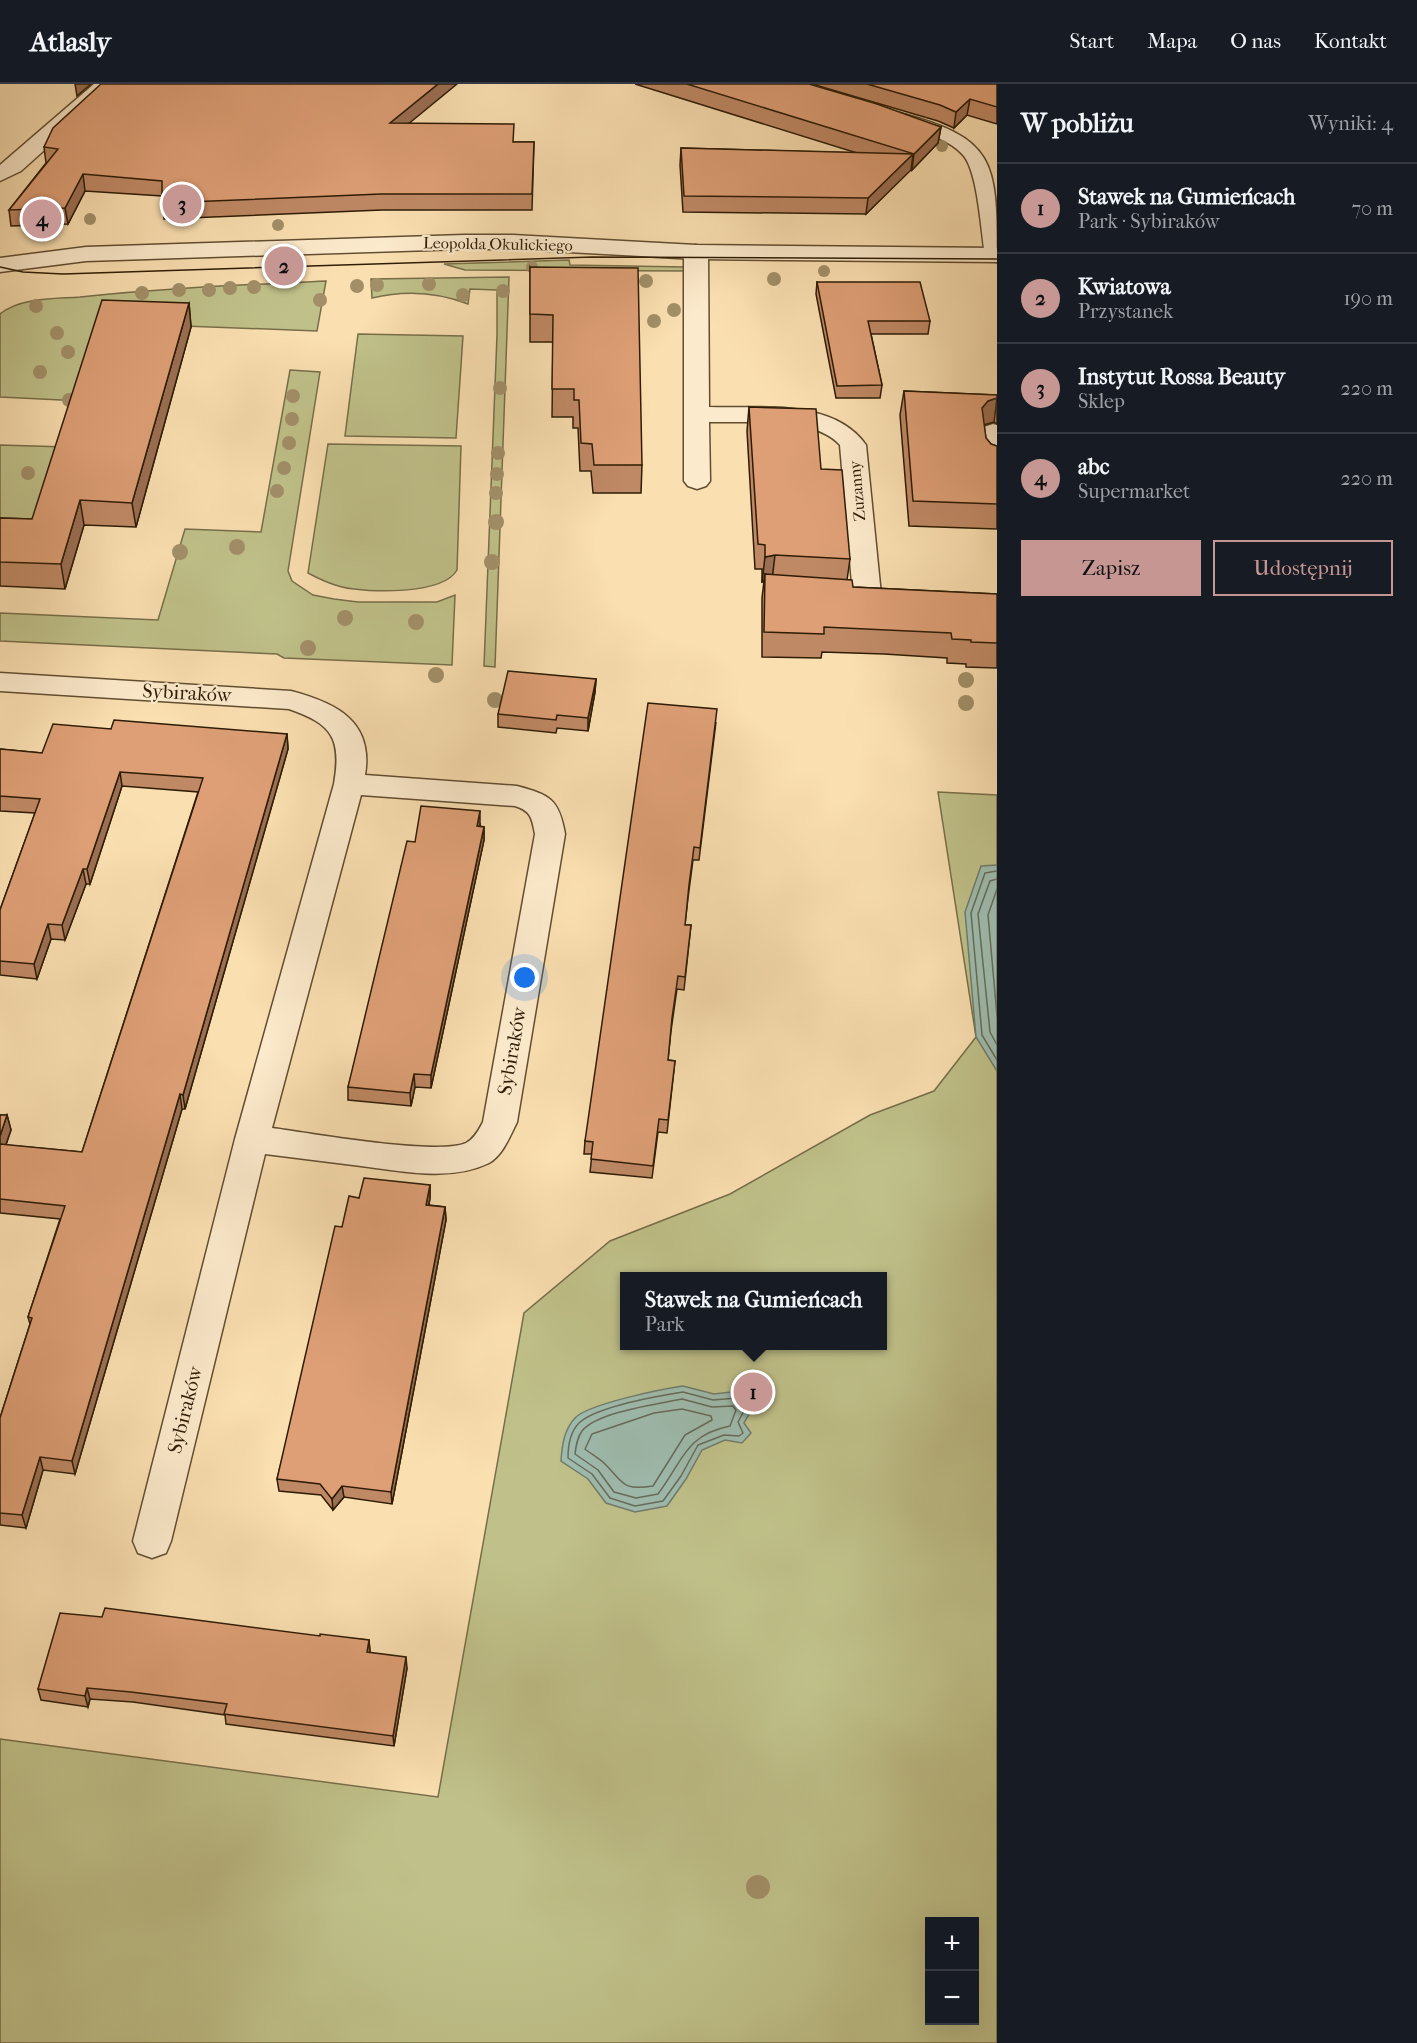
<!DOCTYPE html>
<html lang="pl">
<head>
<meta charset="utf-8">
<style>
  body { margin:0; font-family:"IM FELL French Canon",serif; background:#20242c; color:#f1f3f6 }
  .controls { position:absolute; right:18px; bottom:18px; display:grid; overflow:hidden; border-radius:0px; box-shadow:0 6px 24px #0002 }
  .controls button { width:54px; height:54px; display:grid; place-items:center; padding:0; border:0; border-bottom:2px solid #363941; background:#171b24; color:#f1f3f6; font:30px sans-serif }
  .you { position:absolute; left:525px; top:894px; width:21px; height:21px; margin:-15px; border:4px solid #fff; border-radius:50%; background:#1a73e8; box-shadow:0 0 0 9px #1a73e833 }
  .badge { display:grid; place-items:center; width:39px; height:39px; border-radius:50%; background:#c59692; color:#111; font-size:20px; font-weight:700 }
  .pin { position:absolute; translate:-50% -50%; border:3px solid #fff; box-shadow:0 2px 6px #0006 }
  .popup { position:absolute; left:620px; top:1188px; width:267px; height:78px; box-sizing:border-box; display:grid; place-content:center; border-radius:0px; background:#171b24; filter:drop-shadow(0 2px 4px #0005); font-size:20px; white-space:nowrap; color:#9ea1a6 }
  .popup b { font-size:22px; color:#f1f3f6 }
  .popup::after { content:''; position:absolute; left:50%; top:100%; margin-left:-12px; border:12px solid transparent; border-top-color:#171b24 }
  .list { margin:0; padding:0; list-style:none }
  h2 { display:flex; justify-content:space-between; align-items:center; height:78px; margin:0; padding:0 24px; font-size:26px }
  h2 small { font-size:20px; font-weight:400; color:#9ea1a6 }
  .list li { display:grid; grid-template-columns:39px 1fr auto; gap:18px; align-items:center; box-sizing:border-box; height:90px; padding:0 24px; border-top:2px solid #363941 }
  .list b { display:block; font-size:22px; white-space:nowrap }
  .list p { margin:0; font-size:20px; white-space:nowrap; color:#9ea1a6 }
  .list em { font-size:20px; font-style:normal; color:#9ea1a6 }
  .actions { display:flex; gap:12px; padding:18px 24px }
  .actions a { flex:1; padding:14px 0; border:2px solid #c59692; border-radius:0px; text-align:center; font-size:21px; color:#c59692 }
  .actions .main { background:#c59692; color:#111 }
  .map { position:relative; flex:none; width:997px; height:1959px; overflow:hidden }
  header { display:flex; align-items:center; gap:36px; box-sizing:border-box; height:84px; padding:0 30px; background:#171b24; border-bottom:2px solid #363941 }
  header strong { font-size:28px }
  nav { display:flex; gap:33px; margin-inline-start:auto; font-size:21px }
  main { display:flex }
  aside { flex:1; background:#171b24 }
  .map>svg:first-child { display:block }
  .green { fill:#c0c18a; stroke:#776e48; stroke-width:1.5; fill-rule:evenodd }
  .water { fill:#9ebcaf; stroke:#717c6b; stroke-width:1.5 }
  .lines { fill:none; stroke-linecap:round; stroke-linejoin:round }
  .shore { stroke:#666c5a; stroke-width:1.5 }
  .minor-casing { stroke:#614d30; stroke-width:3 }
  .tertiary-casing { stroke:#614d30; stroke-width:3 }
  .minor { fill:#fceacc; fill-rule:evenodd }
  .tertiary { fill:#fceacc; fill-rule:evenodd }
  .tram { stroke:#2e1c05; stroke-width:1.5 }
  .tree { fill:#a28f68 }
  .wall { fill:#bf8965; stroke:#2e1c05; stroke-width:1.5 }
  .shaded-wall { fill:#9b6f53; stroke:#2e1c05; stroke-width:1.5 }
  .building { fill:#de9f76; stroke:#2e1c05; stroke-width:1.5 }
  .labels { text-anchor:middle; dominant-baseline:central; stroke-width:4.5; stroke-linejoin:round; paint-order:stroke }
  .far-street-label { font-size:16px; fill:#2e1c05; stroke:#fceacc }
  .street-label { font-size:20px; fill:#2e1c05; stroke:#fceacc }
</style>
</head>
<body>
<header>
<strong>Atlasly</strong>
<nav><a>Start</a><a>Mapa</a><a>O nas</a><a>Kontakt</a></nav>
</header>
<main>
<div class="map">
<svg width="997" height="1959" viewBox="0 0 997 1959">
  <rect width="100%" height="100%" fill="#fadfb1"/>
  <filter id="stains"><feTurbulence type="fractalNoise" baseFrequency=".00333" numOctaves="4"/><feColorMatrix values="0 0 0 0 .2 0 0 0 0 .09 0 0 0 0 .02 0 0 0 .5 -.17"/></filter>
  <radialGradient id="worn" r=".72"><stop offset=".6" stop-color="#630" stop-opacity="0"/><stop offset="1" stop-color="#630" stop-opacity=".3"/></radialGradient>
  <g class="green">
    <path d="M569 176 570 181 685 183V187L465 186 444 180Z"/>
    <path d="M509 193 495 583 484 582 497 251V206L470 205 468 220C437 208 405 206 372 214L371 195Z"/>
    <path d="M326 197 317 247 105 239 81 317 0 313V230C20 213 56 215 80 213 162 204 244 201 326 197Z"/>
    <path d="M358 250 463 252 456 354 345 352Z"/>
    <path d="M290 286 320 288 288 487 292 497 313 511 334 515 358 518H437L455 511 452 581 284 574 277 570 0 557V529L158 536 185 445 261 448Z"/>
    <path d="M328 360 461 362 457 486C443 511 368 509 342 503 330 500 319 495 308 489Z"/>
    <path d="M0 361 66 363 36 456 0 455Z"/>
    <path d="M938 708 997 711V1959H0V1655L438 1713 524 1229 610 1157 730 1110 870 1031 934 1007 976 953ZM624 1192H882V1262H624ZM930 1838H974V1936H930Z"/>
  </g>
  <g class="water">
    <path d="M997 781V987L976 953 965 828 981 782Z"/>
    <path d="M683 1302 714 1310 740 1307 752 1325 744 1339 751 1349 742 1359 725 1356 702 1366 686 1395 667 1422 635 1428 606 1419 588 1395 561 1377C562 1361 564 1346 575 1334 588 1320 662 1305 683 1302Z"/>
  </g>
  <g class="lines">
    <g class="shore">
      <path d="M997 787 985 789 971 829 982 951 997 976"/>
      <path d="M997 795 990 797 978 830 990 948 997 961"/>
      <path d="M997 805 988 831 997 932"/>
      <path d="M683 1308 713 1316 737 1314 745 1325 738 1338 743 1349 739 1352 724 1351 698 1361 681 1392 663 1417 635 1422 610 1414 592 1390 568 1374C568 1362 570 1348 579 1339 597 1322 658 1312 683 1308Z"/>
      <path d="M682 1315 712 1323 733 1322 736 1326 730 1342C685 1351 683 1377 658 1410L636 1414 614 1408 598 1386 575 1370C576 1362 577 1354 582 1347 597 1328 658 1320 682 1315Z"/>
      <path d="M682 1325 711 1332 712 1336 685 1351 653 1402C622 1407 624 1399 605 1380 599 1374 591 1370 585 1365L592 1350 654 1329Z"/>
    </g>
    <g class="minor-casing">
      <g id="minor">
        <path d="M94 0H118L21 87 0 97V81Z"/>
        <path d="M896 28C997 54 997 77 997 178L989 176 985 171C981 147 978 90 964 72 946 51 913 46 888 39L885 34 888 29Z"/>
        <path d="M696 161 704 163 708 168 709 323C760 325 833 314 866 361L881 511 877 517 867 520 857 517 853 511 840 361C814 332 747 339 709 338L710 397 706 402 697 405 688 402 684 397V168L688 163Z"/>
        <path d="M993 340 997 341V386L988 383 984 378 980 348 984 343Z"/>
        <path d="M0 589 291 607C336 619 374 637 365 691L517 702C550 711 559 715 565 750L517 1038C510 1052 503 1071 489 1079 450 1098 402 1087 361 1082 329 1078 297 1074 265 1070L171 1457 166 1469 152 1474 138 1469 133 1457 235 1055 334 700C342 654 332 640 289 625L0 607ZM361 711 515 722C531 727 532 734 535 750L483 1038C479 1046 474 1055 466 1059 437 1072 310 1049 272 1044Z"/>
      </g>
    </g>
    <g class="tertiary-casing">
      <path id="tertiary" d="M464 151H513L696 161 997 164V178L696 175 513 165H464L86 177 0 188V174L86 163Z"/>
    </g>
    <use href="#minor" class="minor"/>
    <use href="#tertiary" class="tertiary"/>
    <path class="tram" d="M0 183 23 188 63 190 592 173 997 175"/>
  </g>
  <g class="tree">
    <circle cx="942" cy="62" r="6"/>
    <circle cx="90" cy="135" r="6"/>
    <circle cx="278" cy="141" r="6"/>
    <circle cx="532" cy="183" r="6"/>
    <circle cx="824" cy="187" r="6"/>
    <circle cx="774" cy="195" r="7"/>
    <circle cx="646" cy="197" r="7"/>
    <circle cx="429" cy="200" r="7"/>
    <circle cx="377" cy="201" r="7"/>
    <circle cx="357" cy="202" r="7"/>
    <circle cx="254" cy="203" r="7"/>
    <circle cx="230" cy="204" r="7"/>
    <circle cx="179" cy="206" r="7"/>
    <circle cx="209" cy="206" r="7"/>
    <circle cx="503" cy="207" r="7"/>
    <circle cx="142" cy="209" r="7"/>
    <circle cx="463" cy="211" r="7"/>
    <circle cx="320" cy="216" r="7"/>
    <circle cx="36" cy="222" r="7"/>
    <circle cx="674" cy="226" r="7"/>
    <circle cx="654" cy="237" r="7"/>
    <circle cx="57" cy="249" r="7"/>
    <circle cx="68" cy="268" r="7"/>
    <circle cx="40" cy="288" r="7"/>
    <circle cx="500" cy="304" r="7"/>
    <circle cx="293" cy="312" r="7"/>
    <circle cx="69" cy="316" r="7"/>
    <circle cx="292" cy="335" r="7"/>
    <circle cx="289" cy="359" r="7"/>
    <circle cx="498" cy="369" r="7"/>
    <circle cx="284" cy="384" r="7"/>
    <circle cx="28" cy="389" r="7"/>
    <circle cx="497" cy="390" r="7"/>
    <circle cx="277" cy="407" r="7"/>
    <circle cx="496" cy="409" r="7"/>
    <circle cx="496" cy="438" r="8"/>
    <circle cx="237" cy="463" r="8"/>
    <circle cx="180" cy="468" r="8"/>
    <circle cx="492" cy="478" r="8"/>
    <circle cx="345" cy="534" r="8"/>
    <circle cx="416" cy="538" r="8"/>
    <circle cx="308" cy="564" r="8"/>
    <circle cx="436" cy="591" r="8"/>
    <circle cx="966" cy="596" r="8"/>
    <circle cx="495" cy="616" r="8"/>
    <circle cx="966" cy="619" r="8"/>
    <circle cx="758" cy="1803" r="12"/>
  </g>
  <g class="wall">
    <path d="M635 0H809L941 43 938 59 912 86 911 85 866 130 683 128 680 81 681 64 857 69Z"/>
    <path d="M812 0H997V40L967 31 954 44 938 37Z"/>
    <path d="M409 39 513 58H534L532 126H382L164 135 162 112 85 107 68 140 11 142 9 126 46 79 44 63Z"/>
    <path d="M530 183 642 381 641 409H593L591 387H580L578 344H573V333H552L553 258H530Z"/>
    <path d="M817 198 930 237 928 250H871L882 301 880 314H836L816 210Z"/>
    <path d="M189 219 191 243 136 443 84 441 65 505 0 502V434L32 435Z"/>
    <path d="M904 307 997 311V340L994 338 984 341 986 354 991 360 997 362V445L909 442 900 331Z"/>
    <path d="M749 323 821 385 850 475 847 496 853 503 997 510V584L966 583V580L947 579V574L884 570 822 568 821 574 762 573V514L764 497 762 498V485H755L747 347Z"/>
    <path d="M596 595 595 608 588 647 557 644 556 649 498 643V630Z"/>
    <path d="M716 638 699 776H693L688 814 685 841H691L684 906 677 905 671 947 668 976 675 977 667 1049 658 1048 652 1094 590 1088 592 1070H584L585 1057Z"/>
    <path d="M111 645 287 650 288 665 185 1025H182L75 1390 43 1386 26 1444 0 1441V1334L30 1240 28 1233 60 1135 0 1129V1031H7L11 1046 6 1061 82 1068 198 708 122 702 90 800H86L65 856 51 855 37 895 0 891V826L35 729 0 727V665L42 669Z"/>
    <path d="M480 740V742L484 743V756L431 1004 415 1003 411 1022 348 1016V1003L415 758Z"/>
    <path d="M430 1101V1114L429 1121 445 1123 446 1136 392 1420 344 1413 333 1426 321 1411 279 1407 277 1395 342 1143 359 1114Z"/>
    <path d="M320 1552 369 1556 370 1569 407 1584 394 1662 226 1640 225 1631 133 1618 90 1615 88 1623 41 1616 38 1605Z"/>
  </g>
  <g class="shaded-wall">
    <path d="M75 0H91L77 12Z"/>
    <path d="M438 0H457L390 55V39Z"/>
    <path d="M970 15 967 31 954 44 956 28Z"/>
    <path d="M941 43 938 59 912 86 914 70Z"/>
    <path d="M913 70 911 86 866 130 868 114Z"/>
    <path d="M83 90 85 107 68 140 65 124Z"/>
    <path d="M189 219 191 243 136 443 132 419Z"/>
    <path d="M997 314 994 338 983 341 982 324 988 317Z"/>
    <path d="M80 416 84 441 65 505 61 480Z"/>
    <path d="M775 471 772 496 765 490 764 497 762 498 765 473Z"/>
    <path d="M596 595 595 608 588 647V634Z"/>
    <path d="M287 650 288 665 185 1025 183 1011Z"/>
    <path d="M120 688 122 702 90 800 87 785Z"/>
    <path d="M480 727V740L477 755V742Z"/>
    <path d="M484 743V756L431 1004V991Z"/>
    <path d="M83 785 86 800 65 856 62 841Z"/>
    <path d="M48 840 51 855 37 895 34 880Z"/>
    <path d="M414 990 415 1003 411 1022 410 1009Z"/>
    <path d="M180 1010 182 1025 75 1390 72 1377Z"/>
    <path d="M7 1031 11 1046 1 1074 0 1070V1052Z"/>
    <path d="M430 1101V1114L426 1133V1121Z"/>
    <path d="M445 1123 446 1136 392 1420 391 1408Z"/>
    <path d="M40 1373 43 1386 26 1444 22 1431Z"/>
    <path d="M342 1402 344 1413 333 1426 332 1415Z"/>
    <path d="M369 1556 370 1567 368 1579 367 1568Z"/>
    <path d="M406 1573 407 1584 394 1662 393 1652Z"/>
    <path d="M87 1604 90 1615 88 1623 85 1612Z"/>
  </g>
  <g class="building">
    <path d="M101 0H438L390 39 514 40 513 58H534L532 110H381L162 119V97L83 90 65 124 9 126 58 65 44 63 53 44Z"/>
    <path d="M687 0H809L877 20 941 43 914 70Z"/>
    <path d="M867 0H997V23L970 15 956 28 940 21Z"/>
    <path d="M681 64 913 70 868 114 684 112Z"/>
    <path d="M530 183 638 184 642 381H594L592 360 581 359 579 316H574V305H552L553 231 530 230Z"/>
    <path d="M817 198H920L930 237H868L882 301 837 302Z"/>
    <path d="M102 216 189 219 132 419 80 416 61 480 0 478V434L32 435Z"/>
    <path d="M904 307 997 311V314L988 317 982 324 986 354 991 360 997 362V420L913 417Z"/>
    <path d="M749 323 816 325 821 385 842 386 850 475 775 471 765 473V461L758 460Z"/>
    <path d="M765 490 852 496 853 503 997 510V559L971 558V556L952 555 951 549 887 546 824 543V550L764 548Z"/>
    <path d="M508 587 596 595 588 634 557 631 556 636 498 630Z"/>
    <path d="M648 619 717 625 700 764 694 763 689 801 685 841H691L685 893 678 892 672 934 668 976 675 977 668 1036 659 1035 653 1082 591 1075 593 1058 585 1057Z"/>
    <path d="M114 636 287 650 183 1011 180 1010 72 1377 40 1373 22 1431 0 1429V1334L32 1234 28 1233 65 1122 0 1115V1060L82 1068 203 694 120 688 87 785H83L62 841 48 840 34 880 0 877V826L40 715 0 712V665L42 669 53 640 111 645Z"/>
    <path d="M421 722 480 727 477 742 484 743 431 991 414 990 410 1009 348 1003 407 757 415 758Z"/>
    <path d="M0 1031H7L0 1052Z"/>
    <path d="M364 1094 430 1101 426 1121 445 1123 391 1408 342 1402 332 1415 320 1400 277 1395 335 1142 342 1143 349 1112 359 1114Z"/>
    <path d="M105 1524 320 1552V1550L369 1556 367 1568 406 1573 393 1652 224 1630 227 1620 131 1608 87 1604 85 1612 38 1605 60 1529 102 1533Z"/>
  </g>
  <g class="labels">
    <g class="far-street-label">
      <text transform="translate(498 160) rotate(1)">Leopolda Okulickiego</text>
      <text transform="translate(857 407) rotate(-95)">Zuzanny</text>
    </g>
    <g class="street-label">
      <text transform="translate(187 609) rotate(3)">Sybiraków</text>
      <text transform="translate(512 967) rotate(-80)">Sybiraków</text>
      <text transform="translate(185 1326) rotate(-76)">Sybiraków</text>
    </g>
  </g>
  <rect width="100%" height="100%" filter="url(#stains)"/>
  <rect width="100%" height="100%" fill="url(#worn)"/>
</svg>
<div class="controls">
<button>+</button>
<button>−</button>
</div>
<div class="you"></div>
<div class="pin badge" style="left:753px;top:1308px">1</div>
<div class="popup"><b>Stawek na Gumieńcach</b>Park</div>
<div class="pin badge" style="left:284px;top:182px">2</div>
<div class="pin badge" style="left:182px;top:120px">3</div>
<div class="pin badge" style="left:42px;top:135px">4</div>
</div>
<aside>
<h2>W pobliżu<small>Wyniki: 4</small></h2>
<ul class="list">
<li><span class="badge">1</span><div><b>Stawek na Gumieńcach</b><p>Park · Sybiraków</p></div><em>70 m</em></li>
<li><span class="badge">2</span><div><b>Kwiatowa</b><p>Przystanek</p></div><em>190 m</em></li>
<li><span class="badge">3</span><div><b>Instytut Rossa Beauty</b><p>Sklep</p></div><em>220 m</em></li>
<li><span class="badge">4</span><div><b>abc</b><p>Supermarket</p></div><em>220 m</em></li>
</ul>
<div class="actions"><a class="main">Zapisz</a><a>Udostępnij</a></div>
</aside>
</main>
</body>
</html>
